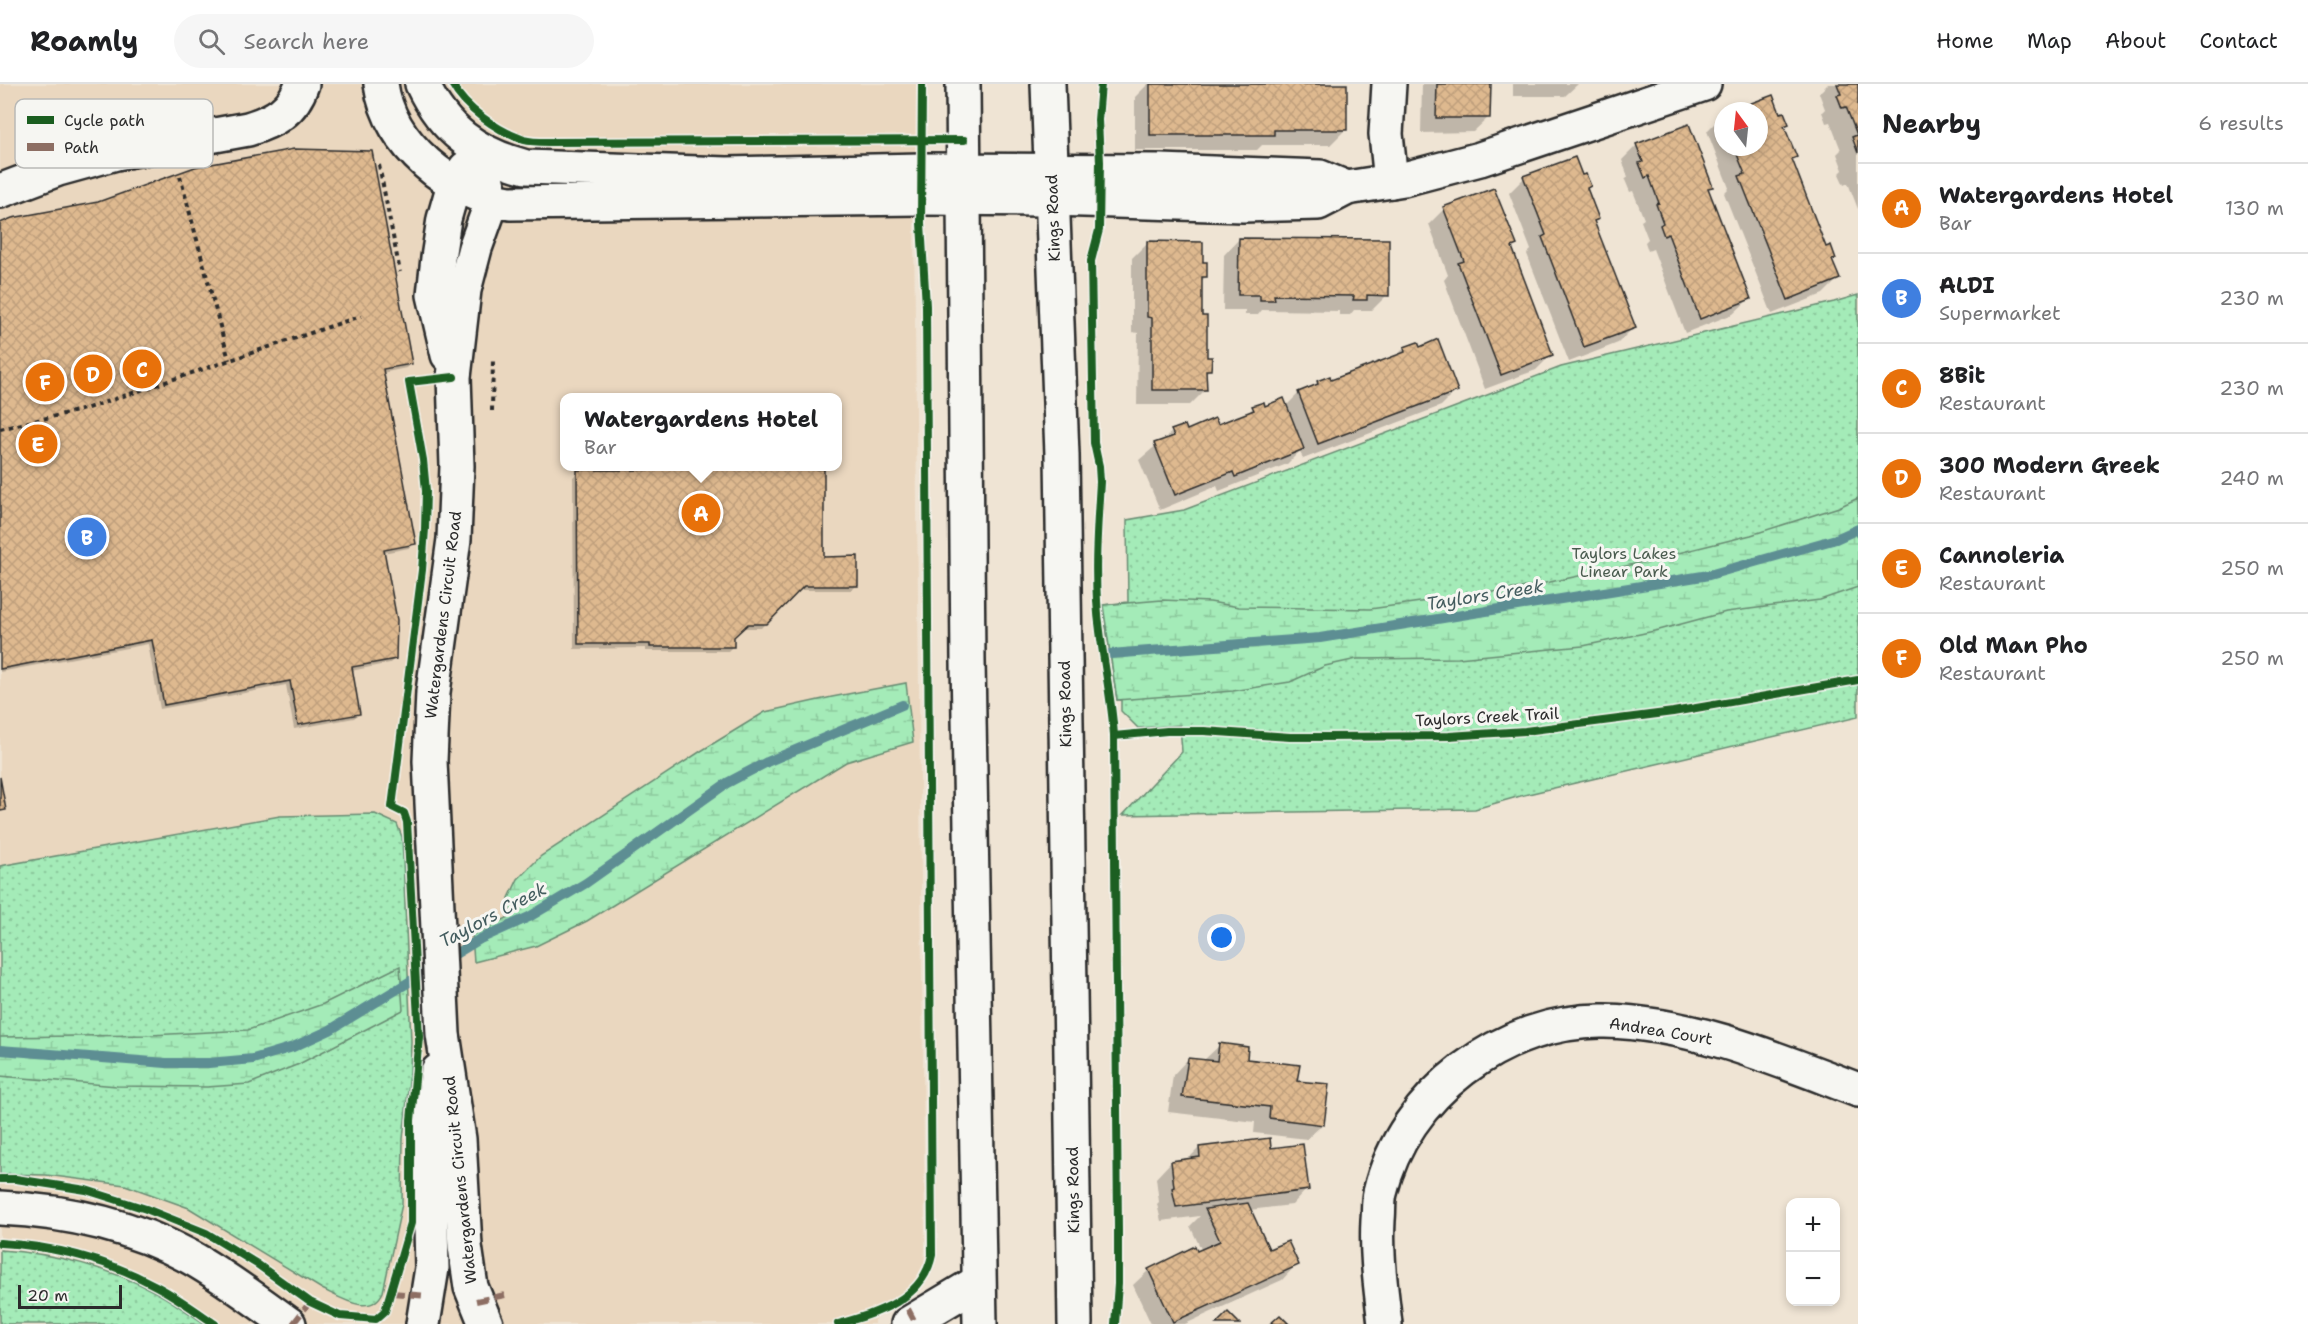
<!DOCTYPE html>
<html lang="en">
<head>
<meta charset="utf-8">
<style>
  body { margin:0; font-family:"Shantell Sans",sans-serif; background:#f6f6f6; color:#202124 }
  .controls { position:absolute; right:18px; bottom:18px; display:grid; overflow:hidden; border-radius:12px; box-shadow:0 3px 9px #0003 }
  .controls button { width:54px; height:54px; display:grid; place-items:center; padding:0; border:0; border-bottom:2px solid #e0e0e0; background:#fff; color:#202124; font:30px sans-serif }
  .compass { position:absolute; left:1714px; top:18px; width:54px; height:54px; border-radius:50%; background:#fff; box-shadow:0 3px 9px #0003; rotate:345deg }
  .scale { position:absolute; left:18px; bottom:15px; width:104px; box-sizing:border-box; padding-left:6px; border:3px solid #2b2b2b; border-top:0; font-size:16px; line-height:21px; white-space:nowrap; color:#2b2b2b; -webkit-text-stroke:4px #f6f6f2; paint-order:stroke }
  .you { position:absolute; left:1222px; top:854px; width:21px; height:21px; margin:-15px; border:4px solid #fff; border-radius:50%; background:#1a73e8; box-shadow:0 0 0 9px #1a73e833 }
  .badge { display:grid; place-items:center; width:39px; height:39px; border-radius:50%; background:#0b8043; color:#fff; font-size:20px; font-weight:700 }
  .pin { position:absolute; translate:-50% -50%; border:3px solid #fff; box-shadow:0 2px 6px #0006 }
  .popup { position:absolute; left:560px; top:309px; width:282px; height:78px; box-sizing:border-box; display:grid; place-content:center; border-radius:12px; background:#fff; filter:drop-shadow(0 2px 4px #0005); font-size:20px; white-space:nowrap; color:#757577 }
  .popup b { font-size:22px; color:#202124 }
  .popup::after { content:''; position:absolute; left:50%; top:100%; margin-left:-12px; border:12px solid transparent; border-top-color:#fff }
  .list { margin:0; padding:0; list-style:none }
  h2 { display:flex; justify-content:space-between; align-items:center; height:78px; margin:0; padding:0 24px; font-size:26px }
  h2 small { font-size:20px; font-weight:400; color:#757577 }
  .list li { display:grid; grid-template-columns:39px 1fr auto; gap:18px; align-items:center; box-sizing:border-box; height:90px; padding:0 24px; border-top:2px solid #e0e0e0 }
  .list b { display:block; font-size:22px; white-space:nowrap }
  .list p { margin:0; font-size:20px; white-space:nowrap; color:#757577 }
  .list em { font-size:20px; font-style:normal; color:#757577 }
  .icon { flex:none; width:33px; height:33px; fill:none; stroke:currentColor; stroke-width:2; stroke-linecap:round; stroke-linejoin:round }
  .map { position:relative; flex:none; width:1858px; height:1240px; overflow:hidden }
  header { display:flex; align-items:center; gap:36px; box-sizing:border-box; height:84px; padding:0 30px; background:#fff; border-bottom:2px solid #e0e0e0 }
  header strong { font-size:28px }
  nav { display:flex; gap:33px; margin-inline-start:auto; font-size:21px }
  .search { width:420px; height:54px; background:#f6f6f6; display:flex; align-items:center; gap:15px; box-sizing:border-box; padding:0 21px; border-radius:33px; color:#757577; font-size:22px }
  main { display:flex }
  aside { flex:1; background:#fff }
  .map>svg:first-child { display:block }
  .built { fill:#ead7bf; fill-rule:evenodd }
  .grass { fill:url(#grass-dots); stroke:#688b72; stroke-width:1.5 }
  .wetland { fill:url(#wetland-marsh); stroke:#688b72; stroke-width:1.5 }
  .shadow { fill:#0003 }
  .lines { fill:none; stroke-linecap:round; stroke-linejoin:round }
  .stream { stroke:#5d8e93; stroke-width:10 }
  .building { fill:url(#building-cross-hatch); stroke:#2b2b2b; stroke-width:1.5 }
  .minor-casing { stroke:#2b2b2b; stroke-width:38 }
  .major-casing { stroke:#2b2b2b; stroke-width:38 }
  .path { stroke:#2b2b2b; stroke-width:4; stroke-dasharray:4.5 4.5; stroke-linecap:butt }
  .minor { stroke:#f6f6f2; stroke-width:33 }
  .major { stroke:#f6f6f2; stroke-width:33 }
  .quiet { stroke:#8d6e63; stroke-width:6; stroke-dasharray:12 6; stroke-linecap:butt }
  .cycleway-casing { stroke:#f6f6f2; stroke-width:11 }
  .cycleway { stroke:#1b5e20; stroke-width:8 }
  .labels { text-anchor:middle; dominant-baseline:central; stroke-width:6; stroke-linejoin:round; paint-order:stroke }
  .street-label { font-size:16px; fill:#2b2b2b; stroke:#f6f6f2 }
  .park-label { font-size:16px; fill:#495b4e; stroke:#f6f6f2 }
  .water-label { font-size:18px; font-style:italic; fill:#445d5f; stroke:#f6f6f2 }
  .key { fill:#f6f6f2; stroke:#b9b9b6; stroke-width:1.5 }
  .key-label { font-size:16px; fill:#2b2b2b }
</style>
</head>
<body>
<header>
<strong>Roamly</strong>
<div class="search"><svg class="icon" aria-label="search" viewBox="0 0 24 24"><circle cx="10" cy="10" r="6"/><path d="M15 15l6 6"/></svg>Search here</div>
<nav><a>Home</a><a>Map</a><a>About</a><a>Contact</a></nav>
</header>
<main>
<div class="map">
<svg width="1858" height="1240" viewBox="0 0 1858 1240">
  <defs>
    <pattern id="grass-dots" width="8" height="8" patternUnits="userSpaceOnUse" patternTransform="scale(1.5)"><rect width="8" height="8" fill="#a4ebb8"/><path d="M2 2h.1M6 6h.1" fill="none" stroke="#8dca9e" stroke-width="1.8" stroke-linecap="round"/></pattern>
    <pattern id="wetland-marsh" width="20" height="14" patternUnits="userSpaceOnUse" patternTransform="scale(1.5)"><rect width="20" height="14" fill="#a4ebb8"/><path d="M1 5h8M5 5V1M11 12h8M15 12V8" fill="none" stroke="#8dca9e"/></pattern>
    <pattern id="building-cross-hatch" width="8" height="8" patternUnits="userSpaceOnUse" patternTransform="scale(1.5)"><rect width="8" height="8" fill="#deb98f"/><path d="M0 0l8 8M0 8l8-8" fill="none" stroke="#bf9f7c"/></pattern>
  </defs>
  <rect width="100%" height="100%" fill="#efe4d4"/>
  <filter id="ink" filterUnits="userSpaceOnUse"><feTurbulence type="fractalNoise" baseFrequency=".0167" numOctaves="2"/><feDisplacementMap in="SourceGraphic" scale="12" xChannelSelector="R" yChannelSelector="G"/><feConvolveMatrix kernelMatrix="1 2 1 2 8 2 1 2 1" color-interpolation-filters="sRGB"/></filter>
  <g filter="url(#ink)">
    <path class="built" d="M0 0H916L914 144 925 1165 924 1179 914 1197 899 1211 875 1223V1240H0ZM564 314H837V382H564Z"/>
    <g class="grass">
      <path d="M1858 211V633L1524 711 1475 725 1123 731 1182 668 1180 641 1138 644 1121 627V616H1117L1103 521 1128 518 1127 436 1184 426 1561 283 1834 218Z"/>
      <path d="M375 730 397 740 402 753 411 957 410 987 403 1055 402 1120 383 1208C371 1234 341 1214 322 1205L189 1124 125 1101 46 1091 0 1090V782L280 732Z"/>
      <path d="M0 1166C54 1169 111 1184 159 1210 175 1219 190 1230 205 1240H0Z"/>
    </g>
    <g class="wetland">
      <path d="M1858 414V503L1820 516 1726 528 1659 546 1583 562 1458 574 1357 575 1325 582 1290 598 1233 607 1117 616 1103 521 1162 516 1210 518 1239 523 1370 525 1521 504 1622 483 1751 451 1839 423Z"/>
      <path d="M906 599 913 658 846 678 587 837 536 862 474 878 472 851 511 832 509 814 518 795 541 772 701 667 765 628 832 613Z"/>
      <path d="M400 882 403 926 299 980 249 1000 207 1003 117 1002 0 992V953L151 951 248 946 323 920Z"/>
    </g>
    <g class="shadow">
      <path d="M1148 0H1345V46L1330 61H1262L1257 66H1135V13Z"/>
      <path d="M1422 0H1489V33L1473 48 1421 49Z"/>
      <path d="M1513 0H1578L1565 12H1513Z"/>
      <path d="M1828 0H1858V125L1848 99 1844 101 1839 90 1843 86 1837 70 1841 66 1830 38 1826 39 1822 28 1825 25 1819 9Z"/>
      <path d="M1772 13 1779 31 1787 39 1783 43 1795 72 1791 77 1825 164 1835 175 1831 178 1838 195 1823 210 1772 230 1724 109 1729 104 1707 47 1723 31V63H1759V27H1734Z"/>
      <path d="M1637 61 1711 102 1707 106 1749 215 1733 230 1685 249 1653 165 1648 167 1645 158 1648 155 1641 137 1644 135 1633 107 1630 108 1625 96 1628 93 1622 76Z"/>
      <path d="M1582 93 1589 102 1586 105 1598 135 1593 139 1634 243 1618 259 1569 278 1527 170 1531 166 1509 109 1524 94Z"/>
      <path d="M1444 125 1515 161 1511 165 1551 271 1536 286 1485 305 1444 196 1448 191 1429 140Z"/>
      <path d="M0 141 410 280 406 284 382 289 414 459 409 464 383 469 395 574 390 579 351 587 359 630 354 634 294 645 286 601 160 625 148 560 0 588Z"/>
      <path d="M1239 155 1387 211 1372 226H1354L1350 231H1339V227L1262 226 1258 231H1245V226H1223L1224 171Z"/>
      <path d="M1147 159 1201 179 1206 193 1201 197V233L1205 275 1210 285 1205 290V306L1190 321H1137L1138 249 1132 248V174Z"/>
      <path d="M1404 264H1419L1456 307 1441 322 1303 375 1300 367 1287 380 1219 407 1217 402 1160 426 1139 376 1172 348H1186L1217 342 1246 331 1253 324 1286 322 1299 309 1312 304 1318 298H1330L1395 274Z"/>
      <path d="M645 382H803L823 474 857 501 852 506H798L761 544H742L733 553V562L728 567H646V564L574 565 573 393 578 388 645 387Z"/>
      <path d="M1220 961 1245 976 1296 998 1323 1040 1307 1055 1254 1049 1255 1038 1168 1028 1173 991 1188 975 1203 977Z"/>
      <path d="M1199 1064 1270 1066 1307 1105 1292 1121 1249 1126 1268 1167 1297 1180 1282 1196 1185 1240H1151L1133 1201 1149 1186 1202 1167 1190 1142 1200 1132 1161 1137 1157 1120 1159 1118 1156 1094 1171 1078 1187 1076Z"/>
    </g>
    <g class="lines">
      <g class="stream">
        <path d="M1110 570 1320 554 1709 491 1836 455 1858 445"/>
        <path d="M0 966 166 979H209L253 975 293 963 330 946 480 855 529 833 586 799 727 699 767 678 902 621"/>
      </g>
    </g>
    <g class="building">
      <path d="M1150 0H1347V46H1274V51H1150Z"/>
      <path d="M1437 0H1491L1490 34H1436Z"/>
      <path d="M1837 0H1858V69L1852 53 1857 51 1846 23 1842 24 1837 11 1841 10Z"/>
      <path d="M1773 11 1780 29 1784 28 1789 40 1784 42 1797 73 1792 75 1826 163 1831 161 1836 175 1832 176 1840 195 1788 216 1739 92 1745 90 1734 63H1759V27H1730Z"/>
      <path d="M1689 40 1713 103 1708 104 1751 215 1700 235 1668 150 1664 152 1660 141 1663 139 1656 120 1659 119 1649 92 1645 94 1639 79 1643 78 1636 60Z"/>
      <path d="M294 65 372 67 412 280 383 285 416 460 384 466 397 536 396 575 352 583 360 630 298 641 290 597 164 621 152 556 0 585V139L12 134 98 118 195 83Z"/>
      <path d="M1575 73 1582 91 1586 90 1591 102 1587 104 1599 135 1594 137 1636 244 1584 263 1542 153 1546 151 1523 92Z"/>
      <path d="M1494 104 1517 161 1512 163 1553 271 1501 291 1458 179 1464 177 1443 123Z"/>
      <path d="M1239 154 1389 155V212L1367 211V216H1353L1354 212 1274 211 1275 216H1260V211H1238Z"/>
      <path d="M1147 157 1203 158V178H1207V193H1202V232H1207V273H1212L1211 286H1206L1207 306H1152V234L1147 233Z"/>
      <path d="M1438 255 1458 307 1318 360 1298 308 1318 300 1317 297 1330 292 1331 296 1405 268 1404 263 1418 258 1420 263Z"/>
      <path d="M1284 314 1304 365 1235 393 1233 388 1175 411 1154 359 1174 352 1171 346 1185 341 1187 346 1215 334 1218 340 1254 326 1252 322 1264 318 1265 322Z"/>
      <path d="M649 382H805V385H824V473L858 472V502H804L767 540H748L734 553V563H650V560H578L577 386H649Z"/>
      <path d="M0 693 6 726 0 727Z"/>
      <path d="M1219 959 1248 963 1247 975 1300 981 1297 997 1329 1000 1324 1041 1269 1034 1270 1023 1182 1013 1188 974 1217 977Z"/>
      <path d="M1270 1054 1271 1064 1303 1060 1309 1106 1176 1123 1172 1104 1174 1103 1171 1077 1200 1073 1199 1063Z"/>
      <path d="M1248 1119 1269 1165 1288 1157 1299 1181 1173 1238 1148 1185 1195 1162 1197 1167 1220 1157 1205 1125Z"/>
      <path d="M1228 1228 1240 1240H1216Z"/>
      <path d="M1280 1231 1289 1240H1270Z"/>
    </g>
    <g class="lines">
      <g class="minor-casing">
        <g id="minor">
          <path d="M381 0C389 61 452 111 510 119L921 114 1052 115 1243 121 1318 119 1347 104 1404 95 1480 75 1704 0"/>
          <path d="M422 0C444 47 477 70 526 83L727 90 922 86 1161 87 1320 93 1347 104"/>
          <path d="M1389 0 1386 50 1391 97"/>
          <path d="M479 66 492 117 475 164 464 206 454 293 457 382 454 455 433 608 430 677 443 950 459 1055 465 1162 471 1203 486 1240"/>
          <path d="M0 107 58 85 116 69 248 45C274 37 293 27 302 0"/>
          <path d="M448 271 434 211 438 174 444 135 454 100 466 84"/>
          <path d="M0 1124C67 1127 131 1141 190 1173 224 1192 257 1217 289 1240"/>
          <path d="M423 1240 432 1184 429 1056 438 987"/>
          <path d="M1385 1240C1381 1204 1376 1173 1378 1136 1379 1127 1378 1117 1380 1109 1403 1010 1504 935 1605 937 1693 939 1776 975 1858 1006"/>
        </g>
      </g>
      <g class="major-casing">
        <g id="major">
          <path d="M963 0 968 578 980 1240"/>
          <path d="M1048 0 1062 371 1075 1240"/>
          <path d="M908 1240 978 1198"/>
        </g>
      </g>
      <g class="path">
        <path d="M379 81 400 188"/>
        <path d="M180 92 229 276"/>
        <path d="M492 327 493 275"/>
        <path d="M0 345 85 325 361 232"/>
      </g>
      <use href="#minor" class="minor"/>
      <use href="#major" class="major"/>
      <g class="quiet">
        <path d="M392 1209 427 1212"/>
        <path d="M476 1217 505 1211"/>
        <path d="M908 1225 916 1240"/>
        <path d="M293 1240 310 1218"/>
      </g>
      <g class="cycleway-casing">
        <g id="cycleway">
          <path d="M452 0C465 25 498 47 524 56 531 58 540 58 548 58L964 56"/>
          <path d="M1101 0 1098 36 1100 78 1099 146 1091 177 1094 359 1099 382 1100 398C1097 447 1093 498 1100 547 1104 582 1112 617 1114 652L1118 1147V1200L1115 1240"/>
          <path d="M1114 652 1167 647H1204L1290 653H1326L1449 652 1525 647 1673 628 1858 596"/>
          <path d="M0 1095H16L86 1106 146 1125 206 1149 257 1180 310 1218 340 1232 376 1235 385 1227 411 1139V1036L419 953 407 738 404 729 392 723 422 486 425 445 426 407 423 376 409 298 454 293"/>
          <path d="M0 1159C54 1162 108 1176 156 1202 177 1213 196 1227 215 1240"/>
          <path d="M838 1240C877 1229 923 1216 932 1171L926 222 921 139 922 0"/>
        </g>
      </g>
      <use href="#cycleway" class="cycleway"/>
    </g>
  </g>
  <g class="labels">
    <g class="street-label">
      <text transform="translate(1053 134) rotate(-92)">Kings Road</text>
      <text transform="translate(443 531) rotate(-83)">Watergardens Circuit Road</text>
      <text transform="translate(1065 620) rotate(-91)">Kings Road</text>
      <text transform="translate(1487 633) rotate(-3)">Taylors Creek Trail</text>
      <text transform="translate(1661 947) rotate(9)">Andrea Court</text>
      <text transform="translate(460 1096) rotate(-96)">Watergardens Circuit Road</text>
      <text transform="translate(1073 1106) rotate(-91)">Kings Road</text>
    </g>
    <g class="park-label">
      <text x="1624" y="469">Taylors Lakes<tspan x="1624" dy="18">Linear Park</tspan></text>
    </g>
    <g class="water-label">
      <text transform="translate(1485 511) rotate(-9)">Taylors Creek</text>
      <text transform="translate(493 831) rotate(-28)">Taylors Creek</text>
    </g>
  </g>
  <rect x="15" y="15" width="198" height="69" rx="9" class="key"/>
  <rect x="27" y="32" width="27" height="8" fill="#1b5e20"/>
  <rect x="27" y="59" width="27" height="8" fill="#8d6e63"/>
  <g class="key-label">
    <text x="64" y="42">Cycle path</text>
    <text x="64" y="69">Path</text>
  </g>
</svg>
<div class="controls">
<button>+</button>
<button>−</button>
</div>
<svg class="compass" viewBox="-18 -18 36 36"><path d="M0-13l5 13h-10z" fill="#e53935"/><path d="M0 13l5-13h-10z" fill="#757577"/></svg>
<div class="scale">20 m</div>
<div class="you"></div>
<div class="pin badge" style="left:701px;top:429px;background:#e8710a">A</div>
<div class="popup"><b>Watergardens Hotel</b>Bar</div>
<div class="pin badge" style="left:87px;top:453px;background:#3f7fe0">B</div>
<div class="pin badge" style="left:142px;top:285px;background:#e8710a">C</div>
<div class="pin badge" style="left:93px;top:290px;background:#e8710a">D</div>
<div class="pin badge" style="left:38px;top:360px;background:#e8710a">E</div>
<div class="pin badge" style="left:45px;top:298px;background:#e8710a">F</div>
</div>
<aside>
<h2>Nearby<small>6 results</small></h2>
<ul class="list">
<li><span class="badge" style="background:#e8710a">A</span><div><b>Watergardens Hotel</b><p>Bar</p></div><em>130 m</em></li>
<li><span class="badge" style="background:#3f7fe0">B</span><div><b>ALDI</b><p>Supermarket</p></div><em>230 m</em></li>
<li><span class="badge" style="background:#e8710a">C</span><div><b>8Bit</b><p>Restaurant</p></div><em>230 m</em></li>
<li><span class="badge" style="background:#e8710a">D</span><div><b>300 Modern Greek</b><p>Restaurant</p></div><em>240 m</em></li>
<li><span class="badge" style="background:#e8710a">E</span><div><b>Cannoleria</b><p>Restaurant</p></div><em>250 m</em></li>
<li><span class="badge" style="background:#e8710a">F</span><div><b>Old Man Pho</b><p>Restaurant</p></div><em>250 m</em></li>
</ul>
</aside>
</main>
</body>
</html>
